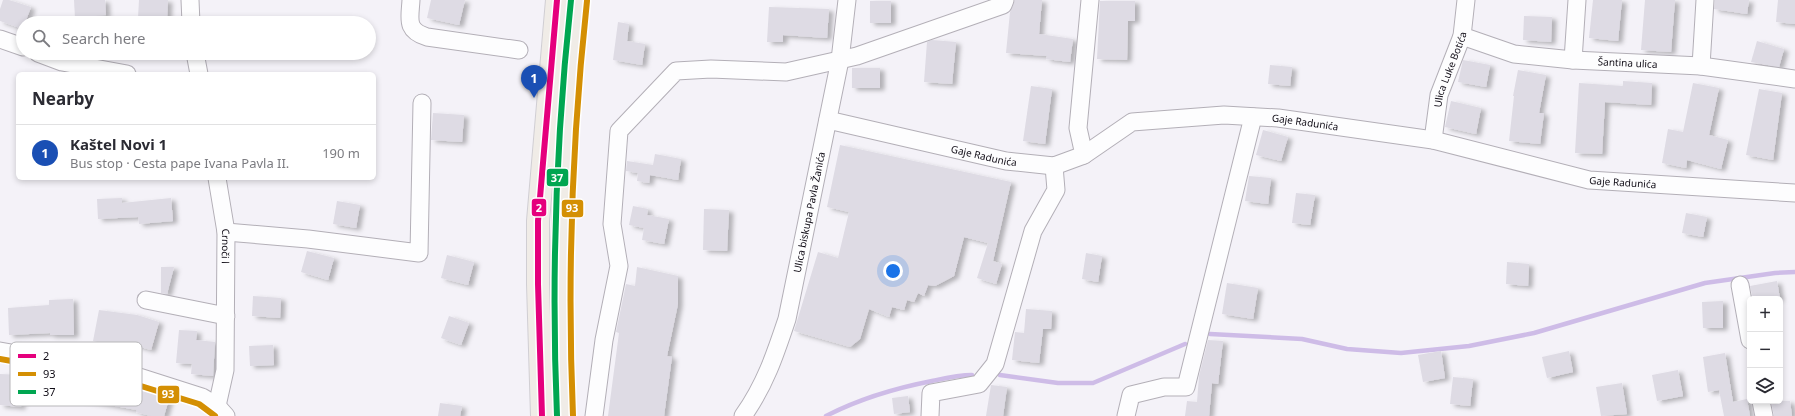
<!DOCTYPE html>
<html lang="en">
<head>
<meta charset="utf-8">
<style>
  body { margin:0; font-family:"Noto Sans",sans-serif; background:#f7f7f7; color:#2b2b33 }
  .controls { position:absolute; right:12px; bottom:12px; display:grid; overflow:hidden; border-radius:6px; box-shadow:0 2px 6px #0003 }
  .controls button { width:36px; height:36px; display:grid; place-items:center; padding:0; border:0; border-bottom:1px solid #e1e1e2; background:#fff; color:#2b2b33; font:20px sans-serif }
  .you { position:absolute; left:893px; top:271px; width:14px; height:14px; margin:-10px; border:3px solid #fff; border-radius:50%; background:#1a73e8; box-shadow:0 0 0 6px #1a73e833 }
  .badge { display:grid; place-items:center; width:26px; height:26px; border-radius:50%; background:#0b8043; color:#fff; font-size:13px; font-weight:700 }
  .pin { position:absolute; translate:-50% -33px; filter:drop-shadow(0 1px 2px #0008) }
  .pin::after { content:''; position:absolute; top:21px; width:14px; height:12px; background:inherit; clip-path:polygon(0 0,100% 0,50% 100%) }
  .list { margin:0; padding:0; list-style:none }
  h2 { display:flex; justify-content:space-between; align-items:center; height:52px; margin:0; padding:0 16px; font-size:17px }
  h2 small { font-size:13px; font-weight:400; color:#7c7c81 }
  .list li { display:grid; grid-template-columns:26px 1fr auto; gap:12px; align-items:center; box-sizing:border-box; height:56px; padding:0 16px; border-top:1px solid #e1e1e2 }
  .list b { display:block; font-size:15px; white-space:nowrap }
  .list p { margin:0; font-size:13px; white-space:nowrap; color:#7c7c81 }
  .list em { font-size:13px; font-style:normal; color:#7c7c81 }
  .icon { flex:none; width:22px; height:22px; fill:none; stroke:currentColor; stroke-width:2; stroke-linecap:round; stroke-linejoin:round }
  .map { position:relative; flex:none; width:1795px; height:416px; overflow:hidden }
  .search { position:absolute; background:#fff; box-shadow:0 2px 6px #0003; left:16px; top:16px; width:360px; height:44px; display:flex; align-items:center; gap:10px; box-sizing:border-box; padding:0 14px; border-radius:22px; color:#7c7c81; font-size:15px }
  .panel { position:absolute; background:#fff; box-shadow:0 2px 6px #0003; left:16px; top:72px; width:360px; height:108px; border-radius:6px }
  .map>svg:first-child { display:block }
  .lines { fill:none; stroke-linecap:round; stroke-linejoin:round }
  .stream { stroke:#cebce7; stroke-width:4.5 }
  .building { fill:#dedbe4; filter:url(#shadow) }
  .minor-casing { stroke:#b3afb7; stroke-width:19 }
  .major-casing { stroke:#d0ced3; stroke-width:24 }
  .minor { stroke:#fdfdfe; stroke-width:17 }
  .major { stroke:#f0ece7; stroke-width:22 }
  .bus-1-casing { stroke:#fff; stroke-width:9 }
  .bus-2-casing { stroke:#fff; stroke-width:9 }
  .bus-3-casing { stroke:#fff; stroke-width:9 }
  .bus-1 { stroke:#e5007d; stroke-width:6 }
  .bus-2 { stroke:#d48f03; stroke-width:6 }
  .bus-3 { stroke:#00a651; stroke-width:6 }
  .labels { text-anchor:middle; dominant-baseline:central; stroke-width:4; stroke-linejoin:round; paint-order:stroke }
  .street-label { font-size:10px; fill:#100c16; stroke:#fff }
  .key { fill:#fff; stroke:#b7b6b9; stroke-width:1 }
  .key-label { font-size:11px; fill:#100c16 }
  .line-badge { stroke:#fff; stroke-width:1.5 }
  .badge-label { font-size:11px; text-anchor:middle; font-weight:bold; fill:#fff }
</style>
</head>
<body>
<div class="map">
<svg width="1795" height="416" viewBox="0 0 1795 416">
  <defs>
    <filter id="shadow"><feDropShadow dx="4.5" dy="2.5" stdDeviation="2" flood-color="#0004"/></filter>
  </defs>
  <rect width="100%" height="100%" fill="#f4f2f8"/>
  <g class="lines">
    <g class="stream">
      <path d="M1210 334 1302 339 1347 349 1401 353 1469 346 1534 333 1705 283 1775 273 1795 272"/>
      <path d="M1000 375 1058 383H1093L1185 344"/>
      <path d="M826 416C859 399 896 388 932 381 946 378 959 375 972 375"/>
    </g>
  </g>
  <g class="building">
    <path d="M3 0H9L31 7 25 23H23V29L0 21V9Z"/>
    <path d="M74 0H105L106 15 75 18Z"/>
    <path d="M139 0H168L167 20 138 18Z"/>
    <path d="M431 0H465L459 25 427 18Z"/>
    <path d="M1015 0H1042L1039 34 1073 39 1070 62 1046 59 1047 56 1006 53 1010 12Z"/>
    <path d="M1593 0H1622L1618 41 1589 38Z"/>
    <path d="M1645 0H1675L1671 52 1641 50Z"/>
    <path d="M1715 0H1749L1747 14 1714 9Z"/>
    <path d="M1778 0H1795V24L1776 22Z"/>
    <rect x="870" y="1" width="21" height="22"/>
    <path d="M1100 1H1135V21H1128L1127 60 1097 59Z"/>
    <path d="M769 7 829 9 827 38 783 35V42H767Z"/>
    <path d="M1524 16 1552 17 1551 42 1523 40Z"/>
    <path d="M618 22 629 24 627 41 645 44 642 65 613 60Z"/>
    <path d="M932 40 956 42 952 84 924 82 927 42Z"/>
    <path d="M1757 41 1784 49 1779 67 1751 62Z"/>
    <path d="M1463 60 1490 65 1486 87 1458 82Z"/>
    <path d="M1270 65 1292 67 1290 86 1268 84Z"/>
    <rect x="852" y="68" width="28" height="20"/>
    <path d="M1518 70 1546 75 1539 113H1544L1540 144 1509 141 1514 96H1513Z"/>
    <path d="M1623 81 1652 83 1651 105 1605 102 1602 154 1575 153 1579 83 1623 86Z"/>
    <path d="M1693 83 1719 88 1709 135 1728 140 1721 169 1687 160 1686 168 1662 163 1668 129 1683 132Z"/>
    <path d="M1031 86 1052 89 1045 144 1023 141Z"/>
    <path d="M1759 89 1782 93 1773 160 1746 155Z"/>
    <path d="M1451 101 1481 108 1476 134 1445 127Z"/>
    <path d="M433 113 464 115 462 142 431 140Z"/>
    <path d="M1263 130 1288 137 1281 161 1256 155Z"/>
    <path d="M840 145 1011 182 993 261 1002 264 996 284 977 278 988 243 964 237 954 276 935 286 928 285 924 296 918 293 914 302 907 300 904 310 892 307 889 317 869 309 860 339 850 347 794 331 818 252 838 258 849 212 827 207Z"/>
    <path d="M655 154 681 159 678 180 650 175 649 183 637 181 638 173 626 171 627 161 653 165Z"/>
    <path d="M1249 176 1271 178 1268 204 1245 201Z"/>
    <path d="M1296 193 1315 195 1310 225 1292 223Z"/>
    <path d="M122 198V203L171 198 173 221 139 224 138 217 98 219 97 199Z"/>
    <path d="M337 201 360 205 356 228 333 224Z"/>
    <path d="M633 206 648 209 647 215 669 219 664 244 642 240 644 228 629 225Z"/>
    <path d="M704 209 729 210 727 251 703 250Z"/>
    <path d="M1686 213 1707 217 1703 237 1682 233Z"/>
    <path d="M307 251 334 258 328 280 301 272Z"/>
    <path d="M1086 253 1102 256 1098 282 1082 279Z"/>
    <path d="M447 255 474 262 468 285 441 278Z"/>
    <path d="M1507 262 1529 264 1528 286 1506 284Z"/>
    <path d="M161 267H174L167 294 161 293Z"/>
    <path d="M637 267 678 276V304L667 356 672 357 664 416H608L619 333 616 332 626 284 635 286Z"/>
    <path d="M1777 281 1780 299H1753L1750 286Z"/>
    <path d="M1227 283 1258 288 1253 319 1222 314Z"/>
    <path d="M253 296 281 298 280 318 252 316Z"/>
    <path d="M73 299 74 335H50V333L9 335 8 308 49 305V300Z"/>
    <path d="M1723 301V328H1703L1702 302Z"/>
    <path d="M1026 309 1052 311 1051 329H1043L1039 363 1012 360 1015 332 1024 333Z"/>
    <path d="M99 310 137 315 159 322 151 350 123 342 122 347 93 341Z"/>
    <path d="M449 316 469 323 461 345 441 338Z"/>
    <path d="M179 330 197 331 196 340 215 342 213 376 191 374 192 364 176 363Z"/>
    <path d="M1208 340 1223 341 1218 384 1212 383 1209 416H1185L1187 401 1197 402 1199 376Z"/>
    <path d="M273 345 274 365 250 366 249 346Z"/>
    <path d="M1441 351 1445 378 1423 382 1418 355Z"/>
    <path d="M1569 351 1573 372 1547 378 1542 357Z"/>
    <path d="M1725 353 1733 402 1747 399 1750 416H1724L1719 390 1708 392 1703 357Z"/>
    <path d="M1678 370 1683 396 1657 401 1652 375Z"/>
    <path d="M0 374 23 375 21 407 0 405Z"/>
    <path d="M86 376 128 384 127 386 169 399 164 416H151L136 412 137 410 82 400Z"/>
    <path d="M1453 377 1473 379 1470 406 1450 404Z"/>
    <path d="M1622 383 1627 414 1601 416 1596 387Z"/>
    <path d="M991 385 1007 387 1003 416H986Z"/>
    <path d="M908 396 910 412 894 414 892 398Z"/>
    <path d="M1771 401H1790L1792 416H1774Z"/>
    <path d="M440 403 462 406 460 416H438Z"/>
  </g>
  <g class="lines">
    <g class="minor-casing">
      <g id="minor">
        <path d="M190 0 191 23"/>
        <path d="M411 0C410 19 405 30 427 37L519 50"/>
        <path id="s1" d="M1462 36 1514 54 1573 60 1701 66 1795 79"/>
        <path d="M0 39 23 47"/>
        <path d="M38 53 62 62 127 74"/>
        <path d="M195 53 199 74"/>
        <path d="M1573 60 1577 0"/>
        <path d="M1701 66 1705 0"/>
        <path id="s2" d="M828 120 1006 161 1054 166 1084 155 1132 122 1224 115 1278 118 1433 140 1589 180 1795 193"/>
        <path id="s3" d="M1433 140 1439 95 1462 36 1466 0"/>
        <path d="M1084 155 1078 128 1090 0"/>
        <path id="s4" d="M217 178 226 232 225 370 217 406"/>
        <path d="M226 232 308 239 419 253 422 103"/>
        <path d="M1740 285 1750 340"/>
        <path d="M146 300 226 316"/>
        <path d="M0 351 130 374 202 397 217 406 226 416"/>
        <path d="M1761 401 1764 416"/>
        <path d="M594 416 604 340 619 266 612 224 619 131 676 71 711 69 786 72 857 56 1003 5 1005 0"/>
        <path id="s5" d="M743 416C765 385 775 355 787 319L840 60 847 0"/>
        <path d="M930 416 931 393 979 384 995 364 1033 231 1056 190 1054 166"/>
        <path d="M1126 416 1131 395 1164 387H1186L1253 117"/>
      </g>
    </g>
    <g class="major-casing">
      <g id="major">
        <path d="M542 416 538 284V221L557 0"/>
        <path d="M565 416C558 277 563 138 579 0"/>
      </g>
    </g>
    <use href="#minor" class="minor"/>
    <use href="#major" class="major"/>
    <g class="bus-1-casing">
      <path id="bus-1" d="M542 416 538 284V221L557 0"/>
    </g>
    <g class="bus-2-casing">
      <g id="bus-2">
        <path d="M0 359 128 382 199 404 215 416"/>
        <path d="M573 416C567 277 572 139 587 1"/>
      </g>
    </g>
    <g class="bus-3-casing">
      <path id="bus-3" d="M557 416C551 277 556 139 571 0"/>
    </g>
    <use href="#bus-1" class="bus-1"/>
    <use href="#bus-2" class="bus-2"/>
    <use href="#bus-3" class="bus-3"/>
  </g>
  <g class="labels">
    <g class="street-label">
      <text stroke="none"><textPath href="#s1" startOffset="169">Šantina ulica</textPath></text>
      <text stroke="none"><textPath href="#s3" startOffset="73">Ulica Luke Botića</textPath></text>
      <text stroke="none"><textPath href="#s2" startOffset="495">Gaje Radunića</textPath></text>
      <text stroke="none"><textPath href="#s2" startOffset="160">Gaje Radunića</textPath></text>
      <text stroke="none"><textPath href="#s2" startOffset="819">Gaje Radunića</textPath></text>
      <text stroke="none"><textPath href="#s5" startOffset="216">Ulica biskupa Pavla Žanića</textPath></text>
      <text stroke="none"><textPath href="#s4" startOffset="69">Crnoči l</textPath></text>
    </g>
  </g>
  <rect x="10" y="342" width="132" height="64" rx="6" class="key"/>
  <rect x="18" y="354" width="18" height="4" fill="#e5007d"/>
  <rect x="18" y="372" width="18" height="4" fill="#d48f03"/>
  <rect x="18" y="390" width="18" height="4" fill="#00a651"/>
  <g class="key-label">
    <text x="43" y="360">2</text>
    <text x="43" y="378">93</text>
    <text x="43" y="396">37</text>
  </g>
  <g class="line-badge">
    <rect x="546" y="168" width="23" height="19" rx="4" fill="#00a651"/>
    <rect x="531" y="198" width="16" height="19" rx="4" fill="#e5007d"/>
    <rect x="561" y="199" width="23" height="19" rx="4" fill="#d48f03"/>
    <rect x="157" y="385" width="23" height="19" rx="4" fill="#d48f03"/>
  </g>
  <g class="badge-label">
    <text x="557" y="182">37</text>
    <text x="539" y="212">2</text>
    <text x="572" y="212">93</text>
    <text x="168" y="398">93</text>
  </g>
</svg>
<div class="controls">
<button>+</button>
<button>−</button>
<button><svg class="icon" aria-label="layers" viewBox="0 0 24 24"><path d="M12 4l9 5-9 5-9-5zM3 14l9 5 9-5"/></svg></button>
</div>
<div class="you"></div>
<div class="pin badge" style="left:534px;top:98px;background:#1a4fb4">1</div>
<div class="search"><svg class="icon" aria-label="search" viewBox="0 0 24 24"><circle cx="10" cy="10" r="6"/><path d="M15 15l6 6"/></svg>Search here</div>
<section class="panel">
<h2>Nearby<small></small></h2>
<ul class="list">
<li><span class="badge" style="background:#1a4fb4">1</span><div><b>Kaštel Novi 1</b><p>Bus stop · Cesta pape Ivana Pavla II.</p></div><em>190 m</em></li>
</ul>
</section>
</div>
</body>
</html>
